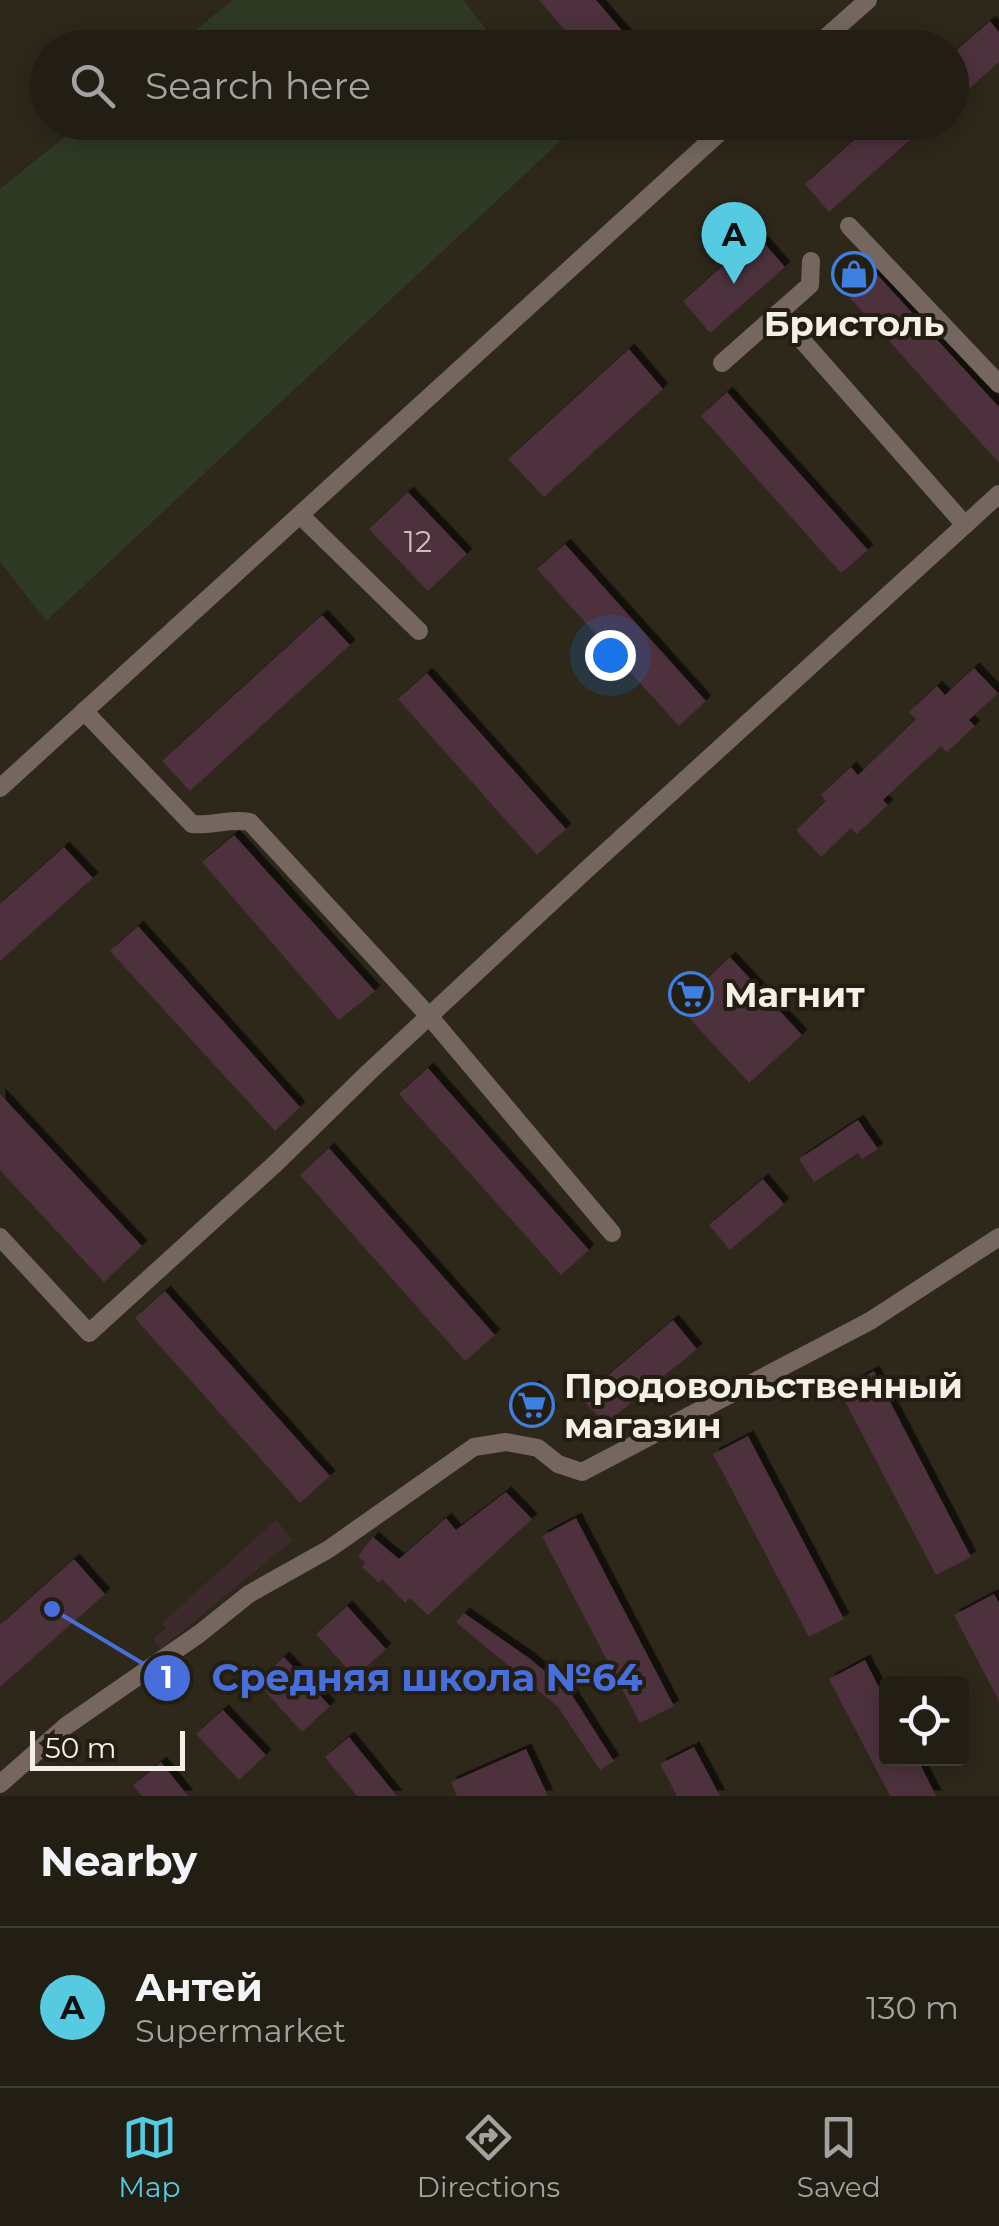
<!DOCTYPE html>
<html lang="en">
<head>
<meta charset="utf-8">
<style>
  body { margin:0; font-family:Montserrat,sans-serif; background:#2a271d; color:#f1f3f6 }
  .controls { position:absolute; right:30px; bottom:30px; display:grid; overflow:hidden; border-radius:10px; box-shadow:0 5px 25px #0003 }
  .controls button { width:90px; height:90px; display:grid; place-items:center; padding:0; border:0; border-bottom:2px solid #3f3c34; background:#221e14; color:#f1f3f6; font:50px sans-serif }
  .scale { position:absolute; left:30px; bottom:25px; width:155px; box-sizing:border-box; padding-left:10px; border:5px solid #f4f0e8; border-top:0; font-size:28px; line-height:35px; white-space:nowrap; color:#f4f0e8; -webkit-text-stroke:8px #241e12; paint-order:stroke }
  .you { position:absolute; left:610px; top:655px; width:35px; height:35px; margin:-25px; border:8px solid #fff; border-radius:50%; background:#1a73e8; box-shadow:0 0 0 15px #1a73e833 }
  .badge { display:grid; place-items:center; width:65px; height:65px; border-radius:50%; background:#55cae0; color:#111; font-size:32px; font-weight:700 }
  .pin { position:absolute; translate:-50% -82px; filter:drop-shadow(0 2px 5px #0008) }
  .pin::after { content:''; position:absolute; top:52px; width:35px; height:30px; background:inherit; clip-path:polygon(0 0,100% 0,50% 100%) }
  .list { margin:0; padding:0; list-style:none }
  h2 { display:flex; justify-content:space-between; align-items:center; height:130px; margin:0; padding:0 40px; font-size:42px }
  h2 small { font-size:32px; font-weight:400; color:#a2a2a0 }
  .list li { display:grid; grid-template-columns:65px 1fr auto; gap:30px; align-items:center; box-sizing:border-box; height:160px; padding:0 40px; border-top:2px solid #3f3c34 }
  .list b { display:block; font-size:38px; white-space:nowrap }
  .list p { margin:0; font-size:32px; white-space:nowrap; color:#a2a2a0 }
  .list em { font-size:32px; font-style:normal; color:#a2a2a0 }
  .icon { flex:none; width:55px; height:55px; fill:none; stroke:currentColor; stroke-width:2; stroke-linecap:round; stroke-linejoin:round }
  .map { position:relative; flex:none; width:999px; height:1796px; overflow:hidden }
  .search { position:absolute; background:#221e14; box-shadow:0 5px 25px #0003; left:30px; right:30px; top:30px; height:110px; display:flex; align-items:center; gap:25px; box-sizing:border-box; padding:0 35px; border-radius:55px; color:#a2a2a0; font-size:38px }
  .sheet { height:290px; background:#221e14 }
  nav { display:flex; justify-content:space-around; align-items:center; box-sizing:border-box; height:140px; border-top:2px solid #3f3c34; background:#221e14; font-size:28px; color:#a2a2a0 }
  nav a { display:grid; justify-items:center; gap:5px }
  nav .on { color:#55cae0 }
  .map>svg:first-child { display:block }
  .industrial { fill:#3d2a2d }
  .green { fill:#2f3a24 }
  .building { fill:#4d303c; filter:url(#shadow) }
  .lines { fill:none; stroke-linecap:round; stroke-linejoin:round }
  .minor { stroke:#756760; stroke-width:18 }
  .labels { text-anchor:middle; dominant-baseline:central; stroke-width:8; stroke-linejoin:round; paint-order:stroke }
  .number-label { font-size:30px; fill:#cac0bd }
  .poi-label { font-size:35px; font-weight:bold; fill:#f4f0e8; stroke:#241e12; text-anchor:start }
  .leader { fill:none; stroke:#486edb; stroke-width:4 }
  .callout-dot { fill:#486edb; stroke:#241e12; stroke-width:4 }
  .mark-label { font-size:30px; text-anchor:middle; font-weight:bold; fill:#fff }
  .callout-label { font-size:38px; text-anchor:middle; font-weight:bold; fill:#486edb; stroke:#241e12; stroke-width:8; stroke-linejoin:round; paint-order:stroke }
</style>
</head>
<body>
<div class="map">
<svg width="999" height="1796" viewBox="0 0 999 1796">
  <defs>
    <filter id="shadow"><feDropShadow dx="5.5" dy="-5.5" stdDeviation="0" flood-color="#0009"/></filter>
  </defs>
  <rect width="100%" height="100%" fill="#2e281b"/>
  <path class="industrial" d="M276 1520 293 1540 161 1649 153 1639 166 1628 162 1623Z"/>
  <g class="green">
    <path d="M233 0H463L500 47H174Z"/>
    <path d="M558 123 567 135 46 621 0 561V189L82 123Z"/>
  </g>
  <g class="building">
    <path d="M539 0H596L637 48H580Z"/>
    <path d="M990 21 999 32V62L952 104V54Z"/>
    <path d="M874 122H930L829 212 805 184Z"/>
    <path d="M757 235 785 267 710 333 683 301Z"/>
    <path d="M860 256 999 407V463L834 280Z"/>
    <path d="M629 349 663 389 544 497 508 459Z"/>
    <path d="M727 392 868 550 841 573 701 416Z"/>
    <path d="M408 492 467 554 428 591 369 529Z"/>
    <path d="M565 544 706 701 679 726 537 569Z"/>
    <path d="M322 615 350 645 190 791 162 761Z"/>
    <path d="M974 668 998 693 969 720 975 726 947 752 941 746 883 800 888 805 857 834 851 828 821 857 796 830 826 801 821 795 851 767 858 775 916 719 909 712 937 686 945 695Z"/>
    <path d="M427 673 566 829 537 855 398 699Z"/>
    <path d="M234 835 375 991 339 1020 202 862Z"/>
    <path d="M64 847 93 878 0 961V904Z"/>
    <path d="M138 926 300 1107 275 1131 110 951Z"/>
    <path d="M730 957 802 1035 749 1083 678 1006Z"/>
    <path d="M428 1068 589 1250 561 1275 399 1094Z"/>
    <path d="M0 1094 142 1246 104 1282 0 1170Z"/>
    <path d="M858 1120 878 1149 862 1159 858 1153 814 1182 799 1159Z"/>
    <path d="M329 1148 495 1335 465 1361 300 1175Z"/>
    <path d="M763 1179 784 1204 730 1250 709 1225Z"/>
    <path d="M165 1291 330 1476 300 1503 135 1318Z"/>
    <path d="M673 1320 697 1349 605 1424 581 1398Z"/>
    <path d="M874 1371 971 1557 936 1575 839 1390Z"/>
    <path d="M535 1385 552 1411 529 1425 512 1400Z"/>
    <path d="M748 1436 844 1619 809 1637 713 1454Z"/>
    <path d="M506 1492 532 1519 428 1615 410 1598 405 1603 382 1579 379 1583 362 1567 365 1563 358 1556 373 1537 399 1559 446 1518 456 1530Z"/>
    <path d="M576 1518 674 1706 640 1723 542 1536Z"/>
    <path d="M74 1559 105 1594 0 1687V1625Z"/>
    <path d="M994 1594 999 1603V1701L954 1615Z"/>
    <path d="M347 1606 386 1649 355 1677 316 1634Z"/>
    <path d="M464 1613 529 1658 570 1692 614 1761 600 1770 558 1707 456 1622Z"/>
    <path d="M284 1657 330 1706 302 1732 257 1682Z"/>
    <path d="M865 1660 886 1701V1758H917L936 1796H890L829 1679Z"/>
    <path d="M223 1710 266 1755 239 1780 196 1734Z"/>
    <path d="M349 1737 397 1796H357L325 1757Z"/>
    <path d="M694 1747 720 1796H677L660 1764Z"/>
    <path d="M526 1749 548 1796H457L451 1782Z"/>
    <path d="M161 1762 188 1796H142L133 1785Z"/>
  </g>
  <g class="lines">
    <g class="minor">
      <path d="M814 48 868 0"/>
      <path d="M849 226 999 384"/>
      <path d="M778 313 965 525"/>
      <path d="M722 363 810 285 811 261"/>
      <path d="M300 515 419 631"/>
      <path d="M84 711 192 824C215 826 228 818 250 822L429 1016 612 1233"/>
      <path d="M0 788 731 122"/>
      <path d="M0 1237 89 1333 276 1163 368 1073 584 872 999 494"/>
      <path d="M0 1784 66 1726 199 1634 249 1594 329 1549 474 1447 506 1442 538 1448 558 1464 582 1472 870 1321 999 1237"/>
    </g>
  </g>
  <defs>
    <g id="shop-ring" transform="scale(2.25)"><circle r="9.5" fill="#241e12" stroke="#3f7fe0" stroke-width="1.5"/><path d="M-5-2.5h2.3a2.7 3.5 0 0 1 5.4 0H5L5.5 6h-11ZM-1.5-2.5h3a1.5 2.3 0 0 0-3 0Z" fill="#3f7fe0"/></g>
    <g id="supermarket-ring" transform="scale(2.25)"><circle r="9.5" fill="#241e12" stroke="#3f7fe0" stroke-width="1.5"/><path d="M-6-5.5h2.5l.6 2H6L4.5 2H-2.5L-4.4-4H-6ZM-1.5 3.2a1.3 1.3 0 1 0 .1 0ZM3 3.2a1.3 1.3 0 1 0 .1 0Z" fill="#3f7fe0"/></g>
  </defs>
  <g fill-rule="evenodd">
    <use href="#shop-ring" x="854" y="274"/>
    <use href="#supermarket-ring" x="691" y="994"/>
    <use href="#supermarket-ring" x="532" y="1405"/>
  </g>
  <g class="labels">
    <g class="number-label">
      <text x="418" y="541">12</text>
    </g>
    <g class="poi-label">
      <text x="854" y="323" text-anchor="middle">Бристоль</text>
      <text x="724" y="994">Магнит</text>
      <text x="564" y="1385">Продовольственный<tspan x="564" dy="40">магазин</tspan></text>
    </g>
  </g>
  <path class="leader" d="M52 1609L167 1678"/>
  <g class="callout-dot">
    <circle cx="52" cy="1609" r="10"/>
    <circle cx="167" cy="1678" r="25"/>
  </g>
  <g class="mark-label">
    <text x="167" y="1688">1</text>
  </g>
  <g class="callout-label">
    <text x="427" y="1691">Средняя школа №64</text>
  </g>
</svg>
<div class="controls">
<button><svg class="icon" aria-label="locate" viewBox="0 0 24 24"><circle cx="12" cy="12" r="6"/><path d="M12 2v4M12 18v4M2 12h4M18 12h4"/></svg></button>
</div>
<div class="scale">50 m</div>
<div class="you"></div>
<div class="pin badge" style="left:734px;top:284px">A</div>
<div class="search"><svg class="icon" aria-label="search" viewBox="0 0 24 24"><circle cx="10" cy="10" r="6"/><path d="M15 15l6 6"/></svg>Search here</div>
</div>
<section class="sheet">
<h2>Nearby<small></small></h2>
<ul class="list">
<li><span class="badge">A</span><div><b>Антей</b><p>Supermarket</p></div><em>130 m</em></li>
</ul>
</section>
<nav>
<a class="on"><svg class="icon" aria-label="map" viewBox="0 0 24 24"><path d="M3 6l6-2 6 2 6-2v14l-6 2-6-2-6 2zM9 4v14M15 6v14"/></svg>Map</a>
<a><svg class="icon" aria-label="directions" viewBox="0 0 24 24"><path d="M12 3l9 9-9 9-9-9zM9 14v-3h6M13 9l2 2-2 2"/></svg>Directions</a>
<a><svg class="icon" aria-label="saved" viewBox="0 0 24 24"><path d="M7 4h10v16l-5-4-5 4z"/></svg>Saved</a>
</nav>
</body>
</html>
